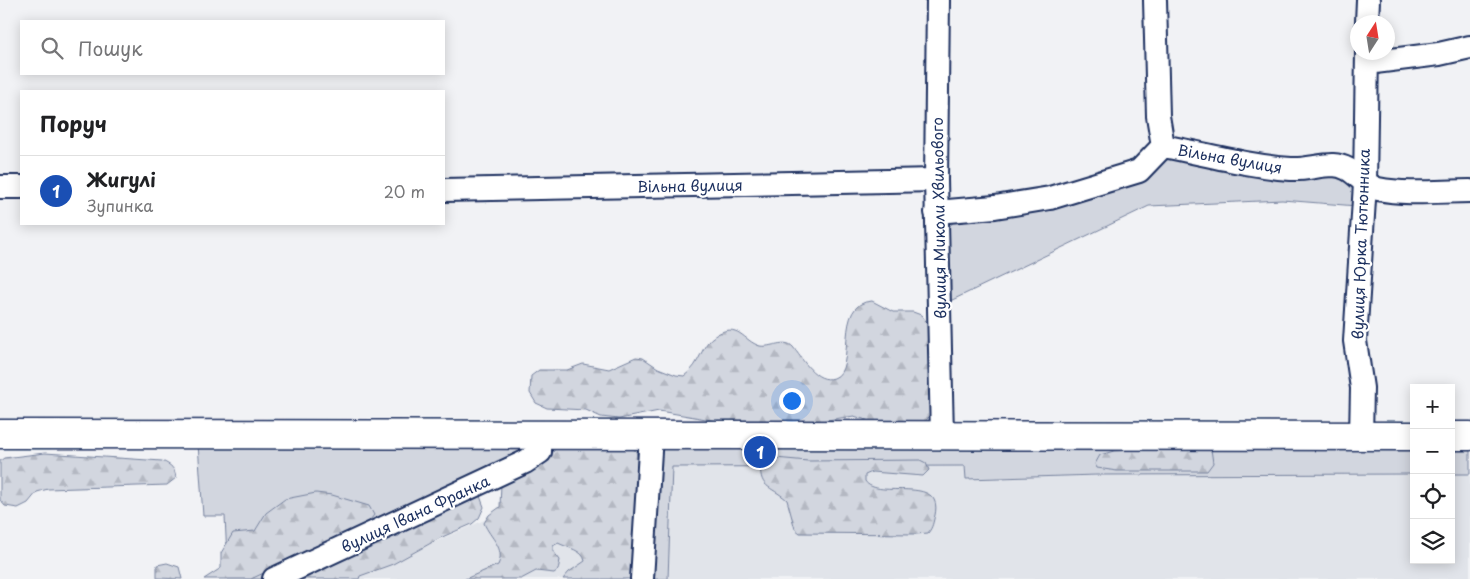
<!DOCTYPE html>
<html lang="uk">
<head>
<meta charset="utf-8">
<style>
  body { margin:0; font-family:"Playpen Sans",sans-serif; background:#f2f2f2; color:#202124 }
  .controls { position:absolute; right:15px; bottom:15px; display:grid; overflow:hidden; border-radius:0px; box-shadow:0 2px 12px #0003 }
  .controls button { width:45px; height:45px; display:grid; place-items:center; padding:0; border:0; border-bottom:1px solid #e0e0e0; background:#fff; color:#202124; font:25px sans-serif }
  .compass { position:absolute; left:1350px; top:15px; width:45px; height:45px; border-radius:50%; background:#fff; box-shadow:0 2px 12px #0003; rotate:12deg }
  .you { position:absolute; left:791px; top:400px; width:18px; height:18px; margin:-12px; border:4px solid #fff; border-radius:50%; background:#1a73e8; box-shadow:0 0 0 8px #1a73e833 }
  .badge { display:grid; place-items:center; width:32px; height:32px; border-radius:50%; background:#c8321e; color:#fff; font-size:16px; font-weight:700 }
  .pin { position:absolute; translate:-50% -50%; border:2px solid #fff; box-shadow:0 1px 5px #0006 }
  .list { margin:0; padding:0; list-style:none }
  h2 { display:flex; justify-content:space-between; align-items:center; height:65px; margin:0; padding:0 20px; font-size:21px }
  h2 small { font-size:16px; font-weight:400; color:#757577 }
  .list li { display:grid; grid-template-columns:32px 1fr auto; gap:15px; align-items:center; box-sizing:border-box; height:70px; padding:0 20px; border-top:1px solid #e0e0e0 }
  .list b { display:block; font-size:19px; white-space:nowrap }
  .list p { margin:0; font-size:16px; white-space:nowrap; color:#757577 }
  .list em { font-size:16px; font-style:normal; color:#757577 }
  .icon { flex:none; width:28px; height:28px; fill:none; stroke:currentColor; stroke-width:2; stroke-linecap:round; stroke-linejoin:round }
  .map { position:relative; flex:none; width:1470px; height:579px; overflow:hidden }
  .search { position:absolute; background:#fff; box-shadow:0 2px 12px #0003; left:20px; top:20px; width:425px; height:55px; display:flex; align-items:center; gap:12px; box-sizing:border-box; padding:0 18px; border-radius:0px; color:#757577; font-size:19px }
  .panel { position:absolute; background:#fff; box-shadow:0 2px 12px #0003; left:20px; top:90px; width:425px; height:135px; border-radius:0px }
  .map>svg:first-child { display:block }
  .built { fill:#e1e4ea }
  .grass { fill:#d2d6df; stroke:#76829e }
  .forest { fill:url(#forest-firs); stroke:#76829e }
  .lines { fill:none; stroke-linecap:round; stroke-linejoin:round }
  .minor-casing { stroke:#1b2f5e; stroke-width:26 }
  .tertiary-casing { stroke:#1b2f5e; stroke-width:31 }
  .minor { stroke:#fff; stroke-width:22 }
  .tertiary { stroke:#fff; stroke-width:28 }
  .labels { text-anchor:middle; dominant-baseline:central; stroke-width:4.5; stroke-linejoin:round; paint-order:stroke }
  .street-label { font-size:15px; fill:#1b2f5e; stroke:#fff }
</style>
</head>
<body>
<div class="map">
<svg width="1470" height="579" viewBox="0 0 1470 579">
  <defs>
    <pattern id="forest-firs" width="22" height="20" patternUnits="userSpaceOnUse" patternTransform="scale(1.25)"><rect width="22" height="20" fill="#d2d6df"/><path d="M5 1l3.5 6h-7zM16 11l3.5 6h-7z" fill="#b4b8c2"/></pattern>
  </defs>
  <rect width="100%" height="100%" fill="#f1f2f5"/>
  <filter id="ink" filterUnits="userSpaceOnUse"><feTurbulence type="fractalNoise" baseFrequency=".02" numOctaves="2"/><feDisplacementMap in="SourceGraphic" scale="10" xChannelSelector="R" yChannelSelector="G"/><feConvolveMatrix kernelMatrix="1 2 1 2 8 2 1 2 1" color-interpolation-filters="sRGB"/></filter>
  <g filter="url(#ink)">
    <g class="built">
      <path d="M965 466 967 479 1097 475 1414 474V560H1451V474H1470V579H668L671 467Z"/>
      <path d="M575 480 625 579H351Z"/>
    </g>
    <g class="grass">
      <path d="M1166 155 1332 171 1355 185 1357 206 1282 200 1149 206 948 302 947 235 949 227 956 219Z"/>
      <path d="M198 444 529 446 520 458 260 579H228L225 516H203Z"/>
      <path d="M1470 445V474H1451V446Z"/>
      <path d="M1414 446V474L1097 475 966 479 965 466 672 467 668 579H652L660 452 663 448Z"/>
    </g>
    <g class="forest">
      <path d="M872 301 893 312H913L921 315 931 327V412L925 423 873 422 854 416 814 422 718 421 659 411 619 419 601 417 586 410 547 408 536 403 530 393 531 376 539 370H567L583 364 609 369 636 357 643 358 658 368 676 375 684 376C702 364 700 344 716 335 738 321 743 341 760 346 771 348 785 338 793 347 802 358 816 384 834 378 858 370 832 303 872 301Z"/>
      <path d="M629 447 636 451 639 465 633 579H563L569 572 585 561C583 550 568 548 558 543L553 546V551L560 560 558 570 554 573 536 571 521 579H465L498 565C506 548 490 538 484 523L489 515 500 507 501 484 544 464 556 448Z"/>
      <path d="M1199 447 1211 449 1213 463 1207 471H1117L1097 468 1095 464 1100 455 1114 451Z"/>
      <path d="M45 453 162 461C171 465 175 468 176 478L167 485 48 489 37 492 28 503 18 508 5 506 0 500V461L4 458Z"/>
      <path d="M764 457 808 461 920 460 926 463 929 470 923 476 872 472 865 475V481C877 501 944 473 935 515 933 522 933 527 928 533L916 534 800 533 795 529 787 500C770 485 758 489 761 461Z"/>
      <path d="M316 493 332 495 369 506 374 515 367 524 251 579H204L221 568V553L233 533 255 531 266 513 285 499Z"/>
      <path d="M477 495 480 496 484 507 479 518 472 524 440 538 393 564 360 576 359 579H295L388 538 399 536 409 526 438 516 452 506Z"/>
      <path d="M167 563 179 567 182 579 157 578V565Z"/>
    </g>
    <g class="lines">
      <g class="minor-casing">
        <g id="minor">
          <path d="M938 0 936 180 942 435"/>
          <path d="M1155 0 1158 116 1163 146"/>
          <path d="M1367 22 1368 0"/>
          <path d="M1367 63 1439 54 1470 47"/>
          <path d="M0 187H21"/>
          <path d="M444 190 936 180"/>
          <path d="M936 212 995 207 1050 198 1139 171 1163 146C1205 154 1248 166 1291 169 1305 170 1319 165 1333 165 1354 166 1360 184 1378 189 1407 195 1441 191 1470 191"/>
          <path d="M1361 436 1362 388 1355 341 1365 184 1367 52"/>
          <path d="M274 579 525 462 540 452V434"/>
          <path d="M642 579 651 435"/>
        </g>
      </g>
      <g class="tertiary-casing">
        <g id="tertiary">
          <path d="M0 434 1414 436"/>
          <path d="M1451 436H1470"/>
        </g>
      </g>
      <use href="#minor" class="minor"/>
      <use href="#tertiary" class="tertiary"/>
    </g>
  </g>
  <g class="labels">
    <g class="street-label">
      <text transform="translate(1230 158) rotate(10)">Вільна вулиця</text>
      <text transform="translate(690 185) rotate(-1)">Вільна вулиця</text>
      <text transform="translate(938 218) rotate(-91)">вулиця Миколи Хвильового</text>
      <text transform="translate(1360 244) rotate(-88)">вулиця Юрка Тютюнника</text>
      <text transform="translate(415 513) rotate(-25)">вулиця Івана Франка</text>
    </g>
  </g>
</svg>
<div class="controls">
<button>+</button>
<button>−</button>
<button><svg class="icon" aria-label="locate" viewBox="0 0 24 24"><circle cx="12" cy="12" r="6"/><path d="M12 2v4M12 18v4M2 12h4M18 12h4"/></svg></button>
<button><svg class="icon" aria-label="layers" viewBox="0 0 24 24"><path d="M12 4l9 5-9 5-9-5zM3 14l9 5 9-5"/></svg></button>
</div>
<svg class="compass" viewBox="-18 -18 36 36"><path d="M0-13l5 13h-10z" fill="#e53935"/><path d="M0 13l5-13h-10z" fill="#757577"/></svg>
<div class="you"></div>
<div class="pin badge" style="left:760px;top:452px;background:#1a4fb4">1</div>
<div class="search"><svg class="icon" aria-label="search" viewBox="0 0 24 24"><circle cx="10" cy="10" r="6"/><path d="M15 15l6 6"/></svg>Пошук</div>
<section class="panel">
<h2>Поруч<small></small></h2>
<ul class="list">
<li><span class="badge" style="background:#1a4fb4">1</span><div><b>Жигулі</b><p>Зупинка</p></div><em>20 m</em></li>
</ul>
</section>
</div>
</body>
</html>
